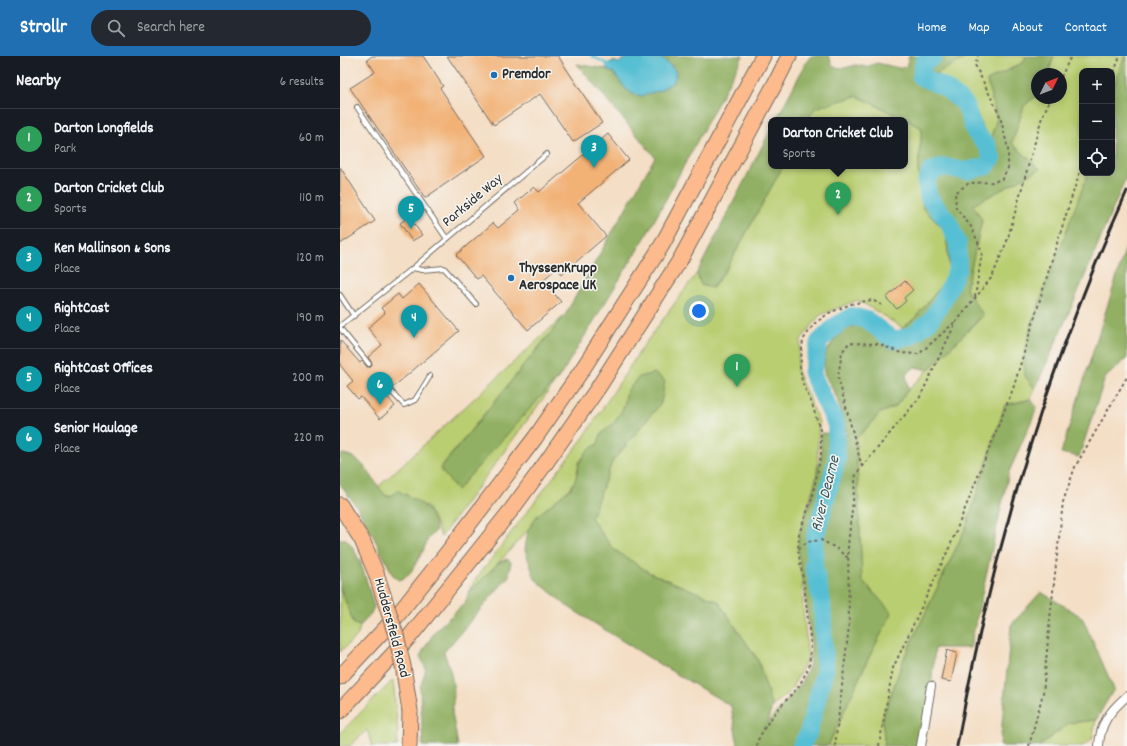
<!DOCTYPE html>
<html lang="en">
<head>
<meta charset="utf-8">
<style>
  body { margin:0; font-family:Dekko,sans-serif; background:#242831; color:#f1f3f6 }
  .controls { position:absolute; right:12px; top:12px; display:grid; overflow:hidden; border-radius:8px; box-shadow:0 2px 10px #0003 }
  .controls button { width:36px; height:36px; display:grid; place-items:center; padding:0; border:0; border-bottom:1px solid #363941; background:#171b24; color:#f1f3f6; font:20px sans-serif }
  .compass { position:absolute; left:691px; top:12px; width:36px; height:36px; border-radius:50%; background:#171b24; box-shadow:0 2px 10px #0003; rotate:47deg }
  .you { position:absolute; left:359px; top:255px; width:14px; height:14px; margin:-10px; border:3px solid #fff; border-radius:50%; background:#1a73e8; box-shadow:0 0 0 6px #1a73e833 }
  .badge { display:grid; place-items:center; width:26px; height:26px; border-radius:50%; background:#1f6fb2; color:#fff; font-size:13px; font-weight:700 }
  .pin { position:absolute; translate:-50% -33px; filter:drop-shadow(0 1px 2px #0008) }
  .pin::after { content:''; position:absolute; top:21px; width:14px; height:12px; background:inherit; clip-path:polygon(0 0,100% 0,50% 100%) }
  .popup { position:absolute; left:428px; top:61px; width:140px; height:52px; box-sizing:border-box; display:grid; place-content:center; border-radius:8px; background:#171b24; filter:drop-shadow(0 1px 3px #0005); font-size:13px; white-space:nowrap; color:#9ea1a6 }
  .popup b { font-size:15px; color:#f1f3f6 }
  .popup::after { content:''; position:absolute; left:50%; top:100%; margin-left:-8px; border:8px solid transparent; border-top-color:#171b24 }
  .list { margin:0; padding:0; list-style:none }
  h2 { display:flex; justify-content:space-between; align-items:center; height:52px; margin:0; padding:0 16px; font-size:17px }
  h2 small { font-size:13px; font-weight:400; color:#9ea1a6 }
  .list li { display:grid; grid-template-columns:26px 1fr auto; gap:12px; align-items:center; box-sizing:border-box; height:60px; padding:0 16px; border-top:1px solid #363941 }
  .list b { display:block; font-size:15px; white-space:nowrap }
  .list p { margin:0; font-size:13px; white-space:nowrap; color:#9ea1a6 }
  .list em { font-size:13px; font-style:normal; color:#9ea1a6 }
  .icon { flex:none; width:22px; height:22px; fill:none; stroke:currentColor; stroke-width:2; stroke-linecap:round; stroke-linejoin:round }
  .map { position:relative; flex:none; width:787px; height:690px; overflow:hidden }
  header { display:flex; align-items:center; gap:24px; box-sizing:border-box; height:56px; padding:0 20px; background:#1f6fb2; color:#fff }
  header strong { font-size:19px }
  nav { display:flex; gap:22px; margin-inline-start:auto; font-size:14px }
  .search { width:280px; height:36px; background:#242831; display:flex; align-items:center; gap:10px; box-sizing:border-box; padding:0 14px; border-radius:22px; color:#9ea1a6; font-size:15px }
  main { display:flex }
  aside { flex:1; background:#171b24 }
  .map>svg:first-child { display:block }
  .green { fill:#b9cd71; stroke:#727c4e }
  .forest { fill:#92b063; stroke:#5e6e47 }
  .water { fill:#56bfd3; stroke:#40757f }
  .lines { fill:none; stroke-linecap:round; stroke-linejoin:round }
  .stream { stroke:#56bfd3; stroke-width:3 }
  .river { stroke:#56bfd3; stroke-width:18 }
  .building { fill:#f2b175 }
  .lane-casing { stroke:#716a61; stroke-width:6 }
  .street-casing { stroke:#716a61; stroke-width:10 }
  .highway-casing { stroke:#716a61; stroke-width:17 }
  .path { stroke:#716a61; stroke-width:2; stroke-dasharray:3 3; stroke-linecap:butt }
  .lane { stroke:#fff; stroke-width:4 }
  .street { stroke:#fff; stroke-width:8 }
  .highway { stroke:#fcba8d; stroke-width:15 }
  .rail { stroke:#2b2b2b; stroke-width:3 }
  .highway-bridge-casing { stroke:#716a61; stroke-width:17; stroke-linecap:butt }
  .highway-bridge { stroke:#fcba8d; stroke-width:15 }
  .poi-dot { fill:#1f6fb2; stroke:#f6f6f2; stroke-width:1.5 }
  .labels { text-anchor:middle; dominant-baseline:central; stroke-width:3; stroke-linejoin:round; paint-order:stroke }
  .poi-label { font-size:15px; font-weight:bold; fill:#2b2b2b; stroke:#f6f6f2; text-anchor:start }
  .street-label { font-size:15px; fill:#2b2b2b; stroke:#f6f6f2 }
  .water-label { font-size:16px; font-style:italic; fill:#38575d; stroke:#f6f6f2 }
</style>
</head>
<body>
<header>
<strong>Strollr</strong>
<div class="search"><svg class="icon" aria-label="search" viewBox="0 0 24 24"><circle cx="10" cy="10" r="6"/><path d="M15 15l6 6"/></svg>Search here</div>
<nav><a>Home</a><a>Map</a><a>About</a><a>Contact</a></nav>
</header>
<main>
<aside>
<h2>Nearby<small>6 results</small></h2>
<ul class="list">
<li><span class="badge" style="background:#2e9e5b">1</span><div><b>Darton Longfields</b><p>Park</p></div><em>60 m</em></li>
<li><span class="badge" style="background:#2e9e5b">2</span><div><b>Darton Cricket Club</b><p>Sports</p></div><em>110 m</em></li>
<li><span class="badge" style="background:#0f9aa8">3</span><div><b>Ken Mallinson &amp; Sons</b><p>Place</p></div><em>120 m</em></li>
<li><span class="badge" style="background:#0f9aa8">4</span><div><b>RightCast</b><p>Place</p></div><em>190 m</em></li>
<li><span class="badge" style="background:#0f9aa8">5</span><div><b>RightCast Offices</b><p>Place</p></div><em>200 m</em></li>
<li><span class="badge" style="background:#0f9aa8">6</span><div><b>Senior Haulage</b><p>Place</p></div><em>220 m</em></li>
</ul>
</aside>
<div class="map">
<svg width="787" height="690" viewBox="0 0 787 690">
  <rect width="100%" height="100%" fill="#f6f6f2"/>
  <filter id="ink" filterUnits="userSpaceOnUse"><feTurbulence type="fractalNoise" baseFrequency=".025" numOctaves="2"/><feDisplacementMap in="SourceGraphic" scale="8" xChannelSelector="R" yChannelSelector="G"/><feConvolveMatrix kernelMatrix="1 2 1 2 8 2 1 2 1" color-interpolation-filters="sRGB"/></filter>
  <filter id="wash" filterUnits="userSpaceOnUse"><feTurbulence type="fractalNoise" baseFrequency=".012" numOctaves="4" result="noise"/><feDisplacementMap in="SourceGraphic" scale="16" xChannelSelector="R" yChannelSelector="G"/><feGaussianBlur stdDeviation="0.9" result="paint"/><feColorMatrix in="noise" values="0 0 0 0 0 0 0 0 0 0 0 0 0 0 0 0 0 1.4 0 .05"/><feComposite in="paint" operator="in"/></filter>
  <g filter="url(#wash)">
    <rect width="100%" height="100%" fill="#f4dec5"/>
    <g class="green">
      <path d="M630 0H686L684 6 647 25 657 63 649 86 631 43 596 17Z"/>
      <path d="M714 0H785L772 35V15H742V117H748L685 320 695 333 691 343 665 349 627 469 565 600 542 663 545 690H488L529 601 552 557 522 524 516 382 529 370 540 357 555 351 568 334 643 260 626 233 642 164 633 149 699 113 672 87 684 50 697 39V42H721V18H708Z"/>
      <path d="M517 40 582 72 578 114 583 153 606 175 610 219 575 262 563 272 518 244 480 259 461 284 457 315 479 366 477 420 460 476 463 551 468 602 450 635 432 651 418 604 378 545 310 517 273 493 251 462 272 406 321 347 287 335C285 347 282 359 274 368 265 378 263 374 258 388L248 394 239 407 236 422 231 432 197 460 188 474 142 525 129 536 135 524 244 381 304 289 357 217 361 229 373 232 387 212 443 110H565V64H468L474 52Z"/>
      <path d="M225 259 100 412 117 434 222 317 101 481 95 465 87 451 65 438 46 440 38 431Z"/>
      <path d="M0 531 14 568 20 570 18 579 0 596Z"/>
      <path d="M53 624 58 676 57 690H32L27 674 10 690H0V677Z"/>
      <path d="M756 664 752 683 743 690H699L729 667Z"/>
    </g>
    <g class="forest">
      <path d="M321 0H403L306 180 222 317 117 434 100 413 225 259 315 101 237 8 266 13 274 17 279 23 311 36 321 34 334 26 332 10Z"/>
      <path d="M471 0H489L493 11 504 12 516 9 526 11 537 7 559 12 566 11 569 0H630L580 26 603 36 622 56 625 68 642 87 646 96 657 63 647 25 684 6 686 0H714L708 18H697V39L684 50 672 87 700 113 633 149 642 164 626 233 643 259 588 314 575 311 566 318 568 334 555 351 540 357 529 370 516 382 522 524 552 557 529 601 488 690H398L391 650 316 606 227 550 195 523 185 494 188 474 197 460 231 432 236 422 239 407 248 394 258 388 261 378 274 367 284 351 287 335 299 321 314 317 325 325 321 347 272 406 251 462 273 493 310 517 378 545 418 604 432 651 427 668 459 630 469 611 471 590 464 529 458 494 459 478 472 442 481 399V377L507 379 497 342 484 317V307L486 296 494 284 505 274 518 268 530 274 544 287 575 262 610 219 606 175 583 153 578 114 582 72 517 40 475 52 468 64H436L467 5Z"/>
      <path d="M785 0H787V119L735 243 695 333 685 320 684 302 691 269 748 117H772V35Z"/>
      <path d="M431 73V110H443L387 212 372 232 361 229 357 217Z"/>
      <path d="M787 188V302L765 322 739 401 721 397Z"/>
      <path d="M691 343 697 352 669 416 630 592H595L591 630 581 690H545L542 663 565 600 627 469 665 349Z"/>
      <path d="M2 398C24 400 33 426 46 440H51L57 434C77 445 93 450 96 475L88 483 83 495 69 519 60 524 54 521 30 474 17 451 0 428V400Z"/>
      <path d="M0 483H6C21 499 28 530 34 551L30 559 20 570 14 568 0 531Z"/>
      <path d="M167 503 171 506 169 520 104 596 111 617 114 636 112 656 118 690H83L80 632 86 613 80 600 95 575 125 547 129 536 158 507Z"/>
      <path d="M701 536 742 561 774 633 756 664 729 667 699 690H660L671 569Z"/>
    </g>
    <path class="water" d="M291 1 300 3 307 1 313 3 322 2 335 14 336 20 333 26 321 34 301 40 293 38 285 32 274 17 266 13 267 8 273 5 279 7 282 4Z"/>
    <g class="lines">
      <path class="stream" d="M252 0 267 8"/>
      <path class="river" d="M461 690 468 678 485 614 482 546 474 509 475 482 497 403 496 368 472 318 479 286 494 271 512 260 527 264 553 284 571 280 590 265 604 243 618 212V188L608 165 589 142 586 127 591 115 605 111 626 115 647 110 652 102 647 89 635 76 625 48 604 31 581 21 584 6 594 0"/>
    </g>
    <g id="blocks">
      <g class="building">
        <path d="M32 0H83L103 30 100 32 146 100 85 142 10 32 35 16 27 4Z"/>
        <path d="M107 0H218L262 67 233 86 200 38 154 69Z"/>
        <path d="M268 78 289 104 238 147 266 180 222 218 217 212 203 224 221 246 188 274 141 220 137 223 116 199 153 167 158 172 180 154 175 147 194 131 199 136Z"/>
        <path d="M0 111 35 165 0 188Z"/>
        <path d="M69 161 82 179 72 185 60 167Z"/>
        <path d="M565 225 573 234 564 242 566 245 557 253 546 242Z"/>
        <path d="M79 228 119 275 52 332 49 329 45 330V333L47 336 45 338 55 350 40 363 21 341 18 343 7 330 13 325 0 309V284L20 307 22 305 27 311H31L32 307 28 301 42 289 28 272 45 257 41 252 58 238 62 243Z"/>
        <path d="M607 594 617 597 611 626 601 624Z"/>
      </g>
    </g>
  </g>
  <g filter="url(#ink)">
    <use href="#blocks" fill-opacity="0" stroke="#716a61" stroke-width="1"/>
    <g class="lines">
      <g class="lane-casing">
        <g id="lane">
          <path d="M17 51 107 183"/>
          <path d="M73 212 82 214 104 212 136 248"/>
          <path d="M0 239 14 260"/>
          <path d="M0 270 73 212 207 98"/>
          <path d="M0 272 29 308"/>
          <path d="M48 332 64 349 75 344 90 320"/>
        </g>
      </g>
      <g class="street-casing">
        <g id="street">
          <path d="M581 690 591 630"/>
          <path d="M759 690C760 667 770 655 787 640"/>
        </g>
      </g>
      <g class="highway-casing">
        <g id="highway">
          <path d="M0 449 22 484 36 517"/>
          <path d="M0 621 56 561 107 497 195 382 242 314 322 189 423 0"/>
          <path d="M0 655 71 579 172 453 205 408 258 332 340 204 437 24 449 0"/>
          <path d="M69 690 70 655"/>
        </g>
      </g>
      <g class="path">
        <path d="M721 21 731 0"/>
        <path d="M772 22 780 0"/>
        <path d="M635 241 642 196 632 172 616 152 615 137 629 127 653 126 662 123 668 112V93L660 60 635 9 638 0"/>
        <path d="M522 411 498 321 502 296 509 287 539 288 561 297 579 298 615 266"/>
        <path d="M459 493 467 486 481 484 496 492 508 502"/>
        <path d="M417 690 418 684 426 669 440 651 459 630 469 611 471 590 464 529 458 494 459 478 472 442 481 399V377L472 348 462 326 460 311 463 284 474 268 489 257 511 248 532 244 544 250"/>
        <path d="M495 690 509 570 508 489 516 418 580 341 616 266 652 221 667 185 702 61 711 42"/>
        <path d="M539 690 553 612 610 490 673 333 718 184 742 109"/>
        <path d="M689 690 703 637 710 563 723 446 735 411 787 321"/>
      </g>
      <use href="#lane" class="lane"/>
      <use href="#street" class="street"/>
      <use href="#highway" class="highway"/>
      <path class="rail" d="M617 690C651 499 707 312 787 135"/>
      <g class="highway-bridge-casing">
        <path id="highway-bridge" d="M36 517 56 579 63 610 70 655"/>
      </g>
      <use href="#highway-bridge" class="highway-bridge"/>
    </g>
  </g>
  <g class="poi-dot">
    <circle cx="154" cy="19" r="4"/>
    <circle cx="171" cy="222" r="4"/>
  </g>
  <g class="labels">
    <g class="poi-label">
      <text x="162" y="19">Premdor</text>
      <text x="179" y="213">ThyssenKrupp<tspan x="179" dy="17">Aerospace UK</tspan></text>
    </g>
    <g class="street-label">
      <text transform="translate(133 145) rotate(-40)">Parkside Way</text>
      <text transform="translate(51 572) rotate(75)">Huddersfield Road</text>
    </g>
    <g class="water-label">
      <text transform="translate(486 438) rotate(-76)">River Dearne</text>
    </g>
  </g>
</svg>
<div class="controls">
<button>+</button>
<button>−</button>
<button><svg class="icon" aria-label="locate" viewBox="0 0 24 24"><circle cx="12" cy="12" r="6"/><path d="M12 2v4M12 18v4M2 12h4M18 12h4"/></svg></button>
</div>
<svg class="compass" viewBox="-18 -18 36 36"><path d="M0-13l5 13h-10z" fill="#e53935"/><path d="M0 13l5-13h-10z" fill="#9ea1a6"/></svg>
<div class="you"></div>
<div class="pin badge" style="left:397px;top:331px;background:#2e9e5b">1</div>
<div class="pin badge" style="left:498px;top:159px;background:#2e9e5b">2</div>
<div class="popup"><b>Darton Cricket Club</b>Sports</div>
<div class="pin badge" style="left:254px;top:112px;background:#0f9aa8">3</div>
<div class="pin badge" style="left:74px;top:282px;background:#0f9aa8">4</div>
<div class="pin badge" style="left:71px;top:173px;background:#0f9aa8">5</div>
<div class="pin badge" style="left:40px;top:349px;background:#0f9aa8">6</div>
</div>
</main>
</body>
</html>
